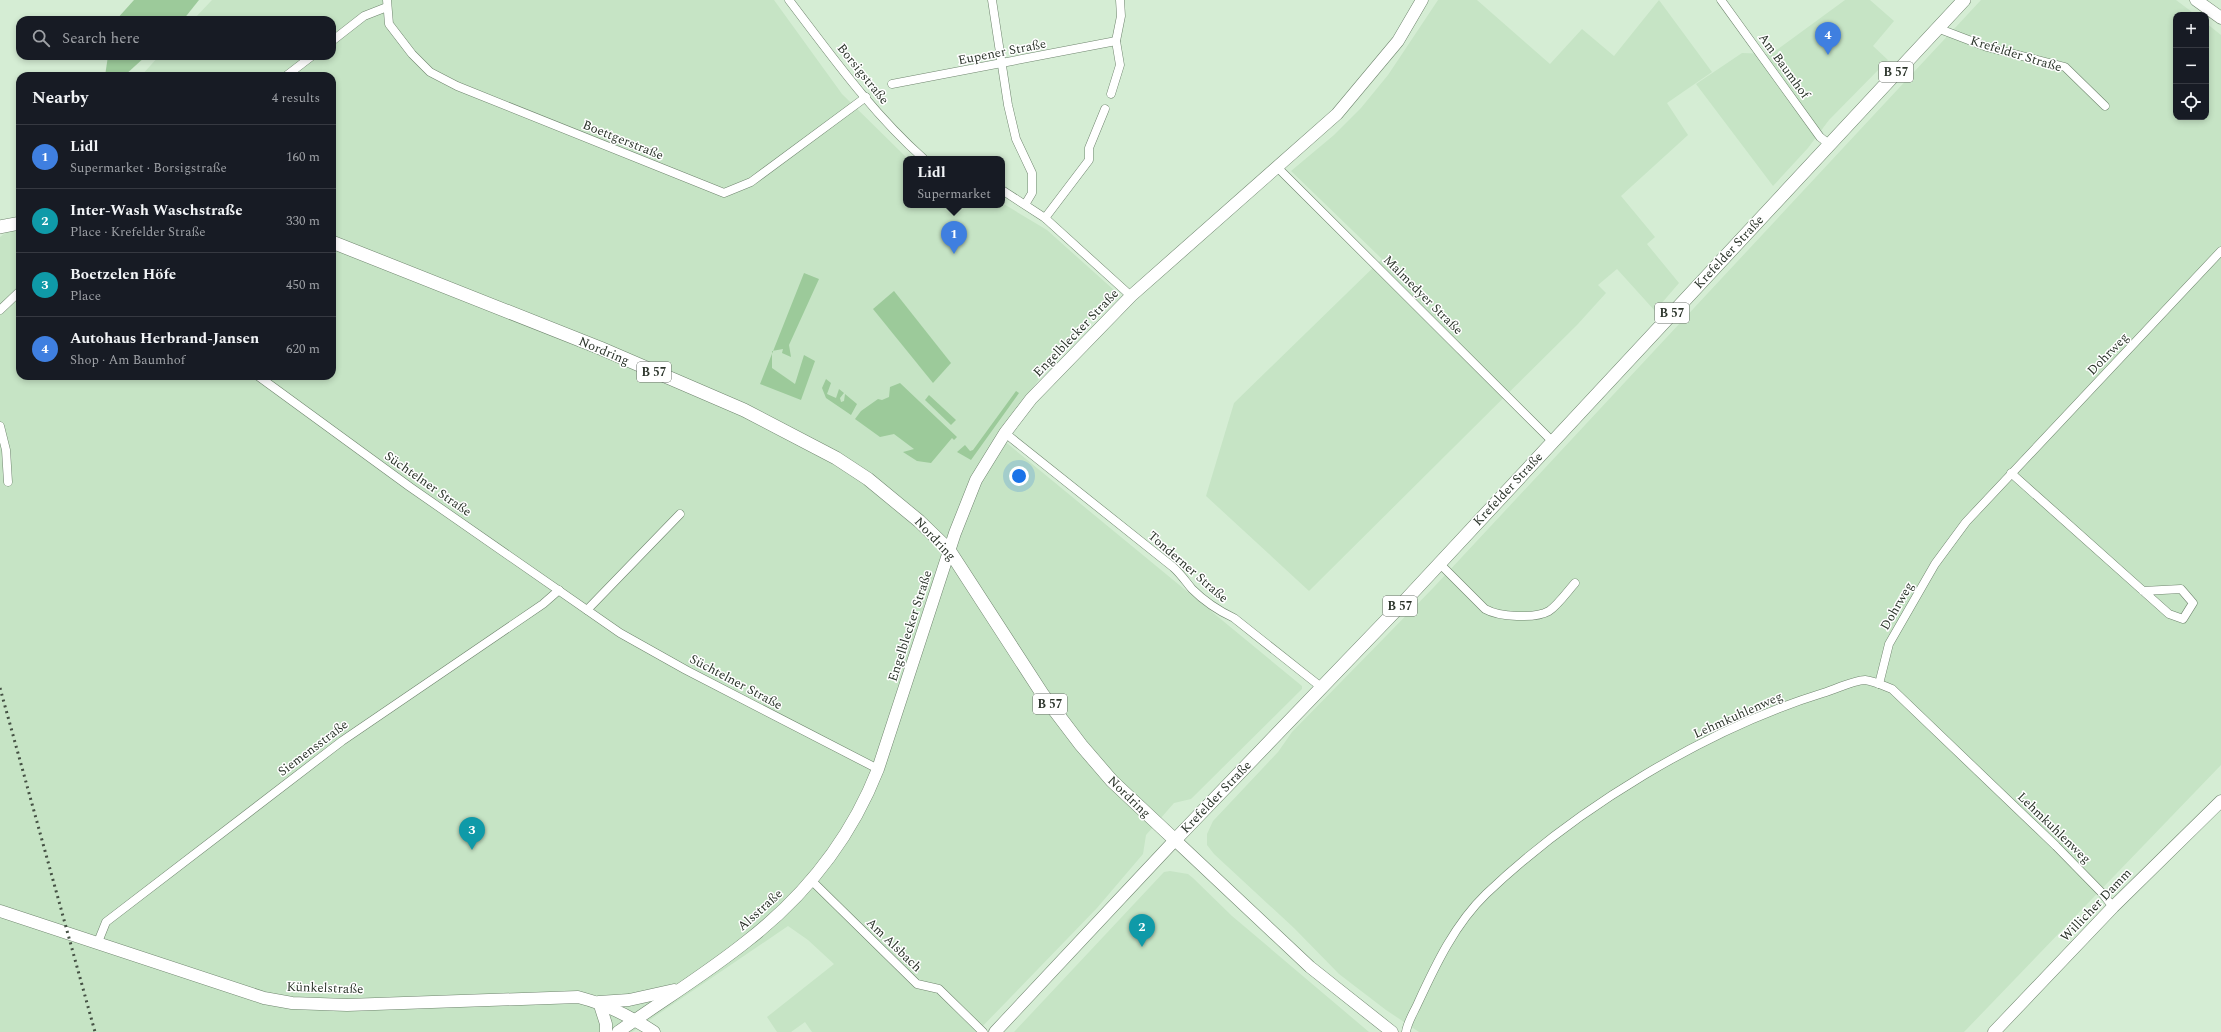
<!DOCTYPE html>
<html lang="en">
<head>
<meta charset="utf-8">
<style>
  body { margin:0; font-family:Spectral,serif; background:#20242c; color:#f1f3f6 }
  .controls { position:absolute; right:12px; top:12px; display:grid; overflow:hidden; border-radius:8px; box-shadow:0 2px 6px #0003 }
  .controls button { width:36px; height:36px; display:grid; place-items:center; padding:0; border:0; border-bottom:1px solid #363941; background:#171b24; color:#f1f3f6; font:20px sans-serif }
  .you { position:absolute; left:1019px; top:476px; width:14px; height:14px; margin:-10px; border:3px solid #fff; border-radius:50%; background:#1a73e8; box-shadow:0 0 0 6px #1a73e833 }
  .badge { display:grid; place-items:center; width:26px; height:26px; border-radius:50%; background:#8c9099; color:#fff; font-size:13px; font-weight:700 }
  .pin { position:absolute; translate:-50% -33px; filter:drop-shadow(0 1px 2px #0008) }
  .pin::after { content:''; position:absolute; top:21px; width:14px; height:12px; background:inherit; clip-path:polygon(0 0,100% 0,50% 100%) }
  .popup { position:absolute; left:903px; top:156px; width:102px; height:52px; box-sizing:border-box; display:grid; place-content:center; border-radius:8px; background:#171b24; filter:drop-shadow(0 1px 3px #0005); font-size:13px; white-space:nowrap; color:#9ea1a6 }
  .popup b { font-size:15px; color:#f1f3f6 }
  .popup::after { content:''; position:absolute; left:50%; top:100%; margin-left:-8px; border:8px solid transparent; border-top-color:#171b24 }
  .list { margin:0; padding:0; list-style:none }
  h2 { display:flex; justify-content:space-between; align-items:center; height:52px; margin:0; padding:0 16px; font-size:17px }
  h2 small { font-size:13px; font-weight:400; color:#9ea1a6 }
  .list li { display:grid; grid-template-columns:26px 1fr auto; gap:12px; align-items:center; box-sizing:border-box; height:64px; padding:0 16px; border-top:1px solid #363941 }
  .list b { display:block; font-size:15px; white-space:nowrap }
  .list p { margin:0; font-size:13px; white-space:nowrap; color:#9ea1a6 }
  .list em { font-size:13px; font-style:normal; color:#9ea1a6 }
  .icon { flex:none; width:22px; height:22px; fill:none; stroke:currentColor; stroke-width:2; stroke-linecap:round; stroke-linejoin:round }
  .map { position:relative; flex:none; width:2221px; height:1032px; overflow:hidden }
  .search { position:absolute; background:#171b24; box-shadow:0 2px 6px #0003; left:16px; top:16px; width:320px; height:44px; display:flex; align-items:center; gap:10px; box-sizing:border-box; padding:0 14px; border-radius:12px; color:#9ea1a6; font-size:15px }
  .panel { position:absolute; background:#171b24; box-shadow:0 2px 6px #0003; left:16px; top:72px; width:320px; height:308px; border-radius:12px }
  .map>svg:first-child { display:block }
  .built { fill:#c6e4c5 }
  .green { fill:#9cca9a }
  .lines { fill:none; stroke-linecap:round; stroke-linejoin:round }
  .street-casing { stroke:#6f856e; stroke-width:9 }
  .secondary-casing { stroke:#6f856e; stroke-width:13 }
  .primary-casing { stroke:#6f856e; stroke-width:14 }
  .street { stroke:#fff; stroke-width:8 }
  .secondary { stroke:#fff; stroke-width:12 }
  .primary { stroke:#fff; stroke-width:13 }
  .rail { stroke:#455144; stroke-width:3; stroke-dasharray:2 4; stroke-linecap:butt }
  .labels { text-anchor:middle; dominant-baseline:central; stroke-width:3; stroke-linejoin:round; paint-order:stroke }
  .shield { fill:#fff; stroke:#6b716a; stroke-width:1 }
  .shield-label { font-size:12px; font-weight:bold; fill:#2b342a }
  .street-label { font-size:13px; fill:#2b342a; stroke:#fff }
</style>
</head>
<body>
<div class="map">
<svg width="2221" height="1032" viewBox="0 0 2221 1032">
  <rect width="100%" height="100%" fill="#d5edd4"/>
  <g class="built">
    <path d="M212 0H774L842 94 908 159H906V205H1002V203L1047 230 1115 291 1059 353 997 435 1302 686V689L1191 799 1174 803 1146 835 1143 854 1097 908 977 1032H812L805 1022 791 1032H777L767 1017 834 964 808 940 788 926 632 1032H0V237L20 222V376H332V76H141L159 56H332V20H193Z"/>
    <path d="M1438 0H1477L1550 64 1582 29 1614 56 1659 0 1712 72 1667 103 1688 135 1621 196 1655 237 1647 244 1679 283 1655 311 1617 269 1598 285 1606 293 1577 325 1309 591 1206 496 1234 403 1382 259 1291 171 1334 135 1361 108 1388 75Z"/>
    <path d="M1845 0H1870L1894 21 1873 46 1888 60 1829 120 1808 148 1773 186 1696 84 1742 53 1771 54Z"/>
    <path d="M1981 0H2176L2196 15H2176V117H2206V23L2221 35V765L1964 1032H1419L1386 1010 1339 974 1294 928 1214 854 1207 845V834L1213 821 1278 752 1292 732 1434 587Z"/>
    <path d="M1170 871 1188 874 1193 878 1232 916 1369 1032H1014L1164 872Z"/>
  </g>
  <g class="green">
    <path d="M134 0H199L183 20H116Z"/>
    <path d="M108 56H146L124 76H105Z"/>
    <path d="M804 273 819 279 789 345 791 357 782 353 783 349 772 351V368L795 384 804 355 815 361 801 400 760 384Z"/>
    <path d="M894 291 951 363 933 383 873 309Z"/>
    <path d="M826 379 831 383 827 394 836 398 839 389 844 393 840 398 841 402 844 401 845 394 857 404 851 415 826 398 822 388Z"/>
    <path d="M900 383 957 437 954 440 952 438 931 463 917 461 903 452 914 449 894 434 880 437 855 419 861 411 878 399 882 400 889 397 890 387Z"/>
    <path d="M1016 391 1019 393 971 460 957 452 965 445 970 451 973 450Z"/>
    <path d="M929 395 956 420 951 425 925 400Z"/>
  </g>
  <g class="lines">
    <g class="street-casing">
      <g id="street">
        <path d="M387 0 389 24 412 54 430 72 457 86 724 193 751 182 866 97"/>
        <path d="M789 0C831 55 872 113 924 159"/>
        <path d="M992 0 1008 105 1016 139 1032 173V193L1026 203"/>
        <path d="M1721 0 1820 137 1829 144"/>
        <path d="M1937 28 1987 47 2065 67 2105 106"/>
        <path d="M332 41 364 16 387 7"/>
        <path d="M286 76 312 56"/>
        <path d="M892 84 1116 41"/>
        <path d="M1111 94 1120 65 1116 41 1121 16 1120 0"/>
        <path d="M1277 167 1552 441"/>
        <path d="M1002 190 1045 218 1131 296"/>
        <path d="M1045 218 1089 160V148L1105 109"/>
        <path d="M0 310 20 291"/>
        <path d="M258 376 410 487 620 633 686 670 878 769"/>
        <path d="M0 426 6 450 8 482"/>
        <path d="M1005 433 1173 567C1181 574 1186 582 1192 589 1204 601 1219 611 1234 618L1321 687"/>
        <path d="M2011 473 2169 614 2183 619 2193 603 2181 589 2143 591"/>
        <path d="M1439 563 1485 609C1499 617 1535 619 1549 611 1558 605 1567 592 1575 583"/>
        <path d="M587 610 680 514"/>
        <path d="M1879 684 1889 644 1935 564 1966 522 2221 251"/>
        <path d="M812 881 917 984 939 989 983 1032"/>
        <path d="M98 942 106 922 342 741 543 604 559 590"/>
        <path d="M1406 1032C1407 1023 1414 1012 1418 1003 1436 964 1455 924 1486 894 1575 809 1706 729 1823 693 1833 690 1855 680 1865 680 1874 681 1884 686 1892 689L2056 846 2102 893 2113 907"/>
      </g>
    </g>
    <g class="secondary-casing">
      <g id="secondary">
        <path d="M2196 0 2221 18"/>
        <path d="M0 911 264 998 292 1003 347 1005 578 997C606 1004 630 1016 654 1032"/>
        <path d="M606 1032V1024L599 1002 629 1000 674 990"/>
        <path d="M618 1032C660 1002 706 974 747 941 805 896 851 838 878 769L955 533 976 480 1005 433 1031 399 1131 296 1337 114 1398 41 1422 0"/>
        <path d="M995 1032 1175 840 1310 967 1392 1032"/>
        <path d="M1994 1032 2113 907 2221 801"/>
      </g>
    </g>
    <g class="primary-casing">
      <g id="primary">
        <path d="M0 227 20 223"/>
        <path d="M332 242 600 348 744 410 836 458 868 479 919 521 949 550 1043 695 1081 745 1112 781 1175 840 1401 605 1964 0"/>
      </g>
    </g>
    <use href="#street" class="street"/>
    <use href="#secondary" class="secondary"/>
    <use href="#primary" class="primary"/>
    <path class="rail" d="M0 688 95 1032"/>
  </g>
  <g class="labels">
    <g class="shield">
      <rect x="1879" y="62" width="34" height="20" rx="3"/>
      <rect x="1655" y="303" width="34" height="20" rx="3"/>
      <rect x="637" y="362" width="34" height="20" rx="3"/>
      <rect x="1383" y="596" width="34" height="20" rx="3"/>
      <rect x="1033" y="694" width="34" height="20" rx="3"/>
    </g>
    <g class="shield-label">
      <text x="1896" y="72">B 57</text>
      <text x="1672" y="313">B 57</text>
      <text x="654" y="372">B 57</text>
      <text x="1400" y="606">B 57</text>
      <text x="1050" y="704">B 57</text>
    </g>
    <g class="street-label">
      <text transform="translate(1002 52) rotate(-11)">Eupener Straße</text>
      <text transform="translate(2016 54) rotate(17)">Krefelder Straße</text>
      <text transform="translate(1784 66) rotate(54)">Am Baumhof</text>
      <text transform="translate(863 74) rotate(51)">Borsigstraße</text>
      <text transform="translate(623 140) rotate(22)">Boettgerstraße</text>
      <text transform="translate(1729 252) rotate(-47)">Krefelder Straße</text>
      <text transform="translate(1423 295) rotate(45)">Malmedyer Straße</text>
      <text transform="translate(1076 333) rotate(-46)">Engelblecker Straße</text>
      <text transform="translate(604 351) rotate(23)">Nordring</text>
      <text transform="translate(2108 354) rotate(-46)">Dohrweg</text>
      <text transform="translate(428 484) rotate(35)">Süchtelner Straße</text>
      <text transform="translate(1508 489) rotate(-47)">Krefelder Straße</text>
      <text transform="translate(935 539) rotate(47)">Nordring</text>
      <text transform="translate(1188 567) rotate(41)">Tonderner Straße</text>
      <text transform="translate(1897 606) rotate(-60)">Dohrweg</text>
      <text transform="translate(910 626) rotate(-72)">Engelblecker Straße</text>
      <text transform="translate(736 682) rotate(28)">Süchtelner Straße</text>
      <text transform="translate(1738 715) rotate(-24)">Lehmkuhlenweg</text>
      <text transform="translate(313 748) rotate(-37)">Siemensstraße</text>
      <text transform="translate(1129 797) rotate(44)">Nordring</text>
      <text transform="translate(1216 797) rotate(-46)">Krefelder Straße</text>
      <text transform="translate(2054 828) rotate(44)">Lehmkuhlenweg</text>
      <text transform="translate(2096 905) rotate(-46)">Willicher Damm</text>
      <text transform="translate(760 910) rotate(-42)">Alsstraße</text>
      <text transform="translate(894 945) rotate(44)">Am Alsbach</text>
      <text transform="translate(325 988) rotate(2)">Künkelstraße</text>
    </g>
  </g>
</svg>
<div class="controls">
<button>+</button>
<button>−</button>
<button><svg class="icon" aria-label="locate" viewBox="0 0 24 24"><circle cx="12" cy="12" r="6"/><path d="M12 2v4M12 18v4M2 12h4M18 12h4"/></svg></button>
</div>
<div class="you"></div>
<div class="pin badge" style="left:954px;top:254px;background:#3f7fe0">1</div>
<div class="popup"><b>Lidl</b>Supermarket</div>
<div class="pin badge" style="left:1142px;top:947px;background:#0f9aa8">2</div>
<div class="pin badge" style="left:472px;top:850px;background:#0f9aa8">3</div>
<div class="pin badge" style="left:1828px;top:55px;background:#3f7fe0">4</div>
<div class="search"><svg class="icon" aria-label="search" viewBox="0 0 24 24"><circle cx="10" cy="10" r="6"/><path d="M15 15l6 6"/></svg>Search here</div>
<section class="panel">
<h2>Nearby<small>4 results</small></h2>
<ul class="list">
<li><span class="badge" style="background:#3f7fe0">1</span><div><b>Lidl</b><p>Supermarket · Borsigstraße</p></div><em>160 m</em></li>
<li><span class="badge" style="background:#0f9aa8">2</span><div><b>Inter-Wash Waschstraße</b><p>Place · Krefelder Straße</p></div><em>330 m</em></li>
<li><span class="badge" style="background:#0f9aa8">3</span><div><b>Boetzelen Höfe</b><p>Place</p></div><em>450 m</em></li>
<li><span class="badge" style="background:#3f7fe0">4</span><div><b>Autohaus Herbrand-Jansen</b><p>Shop · Am Baumhof</p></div><em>620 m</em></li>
</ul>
</section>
</div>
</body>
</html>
